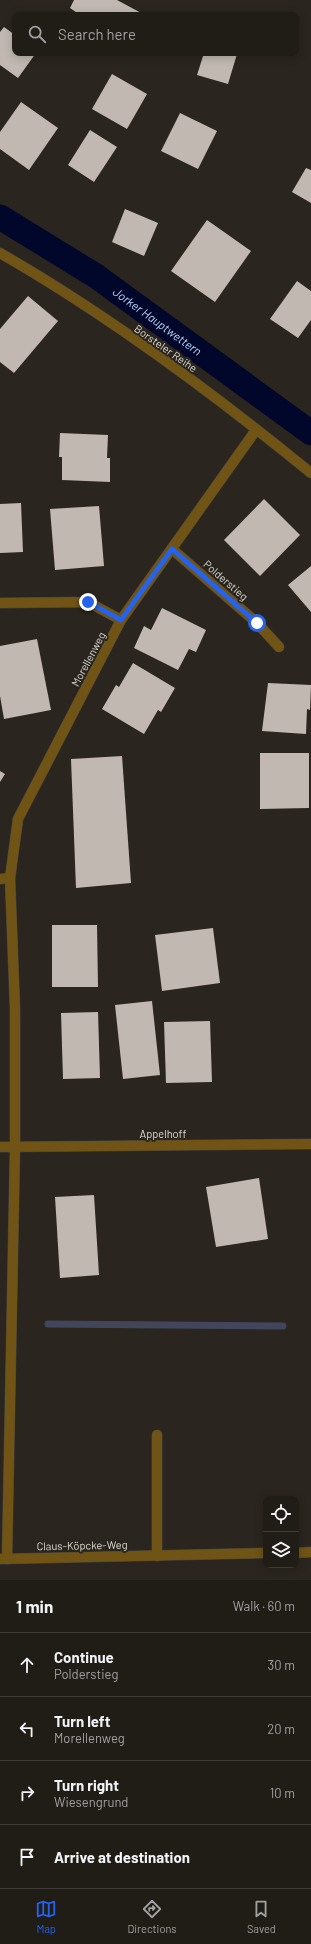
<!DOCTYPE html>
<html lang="en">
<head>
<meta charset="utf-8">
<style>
  body { margin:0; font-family:Barlow,sans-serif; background:#2d2923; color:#f1f3f6 }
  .controls { position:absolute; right:12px; bottom:12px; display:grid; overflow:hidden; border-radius:8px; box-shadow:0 2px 10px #0003 }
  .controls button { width:36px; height:36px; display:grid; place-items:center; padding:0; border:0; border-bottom:1px solid #3d3a35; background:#201c16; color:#f1f3f6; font:20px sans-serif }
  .stop { position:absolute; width:12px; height:12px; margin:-9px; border:3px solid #2563eb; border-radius:50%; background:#fff }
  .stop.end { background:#2563eb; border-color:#fff; box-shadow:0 1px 4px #0008 }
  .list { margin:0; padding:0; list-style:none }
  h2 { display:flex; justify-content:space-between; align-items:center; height:52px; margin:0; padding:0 16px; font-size:17px }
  h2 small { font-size:13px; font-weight:400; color:#a2a1a1 }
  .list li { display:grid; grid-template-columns:26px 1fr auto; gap:12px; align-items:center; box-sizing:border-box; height:64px; padding:0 16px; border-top:1px solid #3d3a35 }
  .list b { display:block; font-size:15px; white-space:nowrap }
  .list p { margin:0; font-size:13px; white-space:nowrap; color:#a2a1a1 }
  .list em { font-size:13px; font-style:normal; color:#a2a1a1 }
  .icon { flex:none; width:22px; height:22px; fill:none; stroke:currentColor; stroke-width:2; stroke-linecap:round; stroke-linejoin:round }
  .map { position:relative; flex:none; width:311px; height:1580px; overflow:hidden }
  .search { position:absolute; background:#201c16; box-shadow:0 2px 10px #0003; left:12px; right:12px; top:12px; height:44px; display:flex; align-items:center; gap:10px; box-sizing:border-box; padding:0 14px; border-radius:8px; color:#a2a1a1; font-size:15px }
  .sheet { height:308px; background:#201c16 }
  nav { display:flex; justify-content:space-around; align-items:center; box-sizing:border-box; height:56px; border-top:1px solid #3d3a35; background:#201c16; font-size:11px; color:#a2a1a1 }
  nav a { display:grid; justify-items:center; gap:2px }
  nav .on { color:#2563eb }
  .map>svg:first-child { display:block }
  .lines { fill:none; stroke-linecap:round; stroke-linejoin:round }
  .stream { stroke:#42465d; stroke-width:7 }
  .canal { stroke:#00072a; stroke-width:25 }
  .building { fill:#c1b9b1 }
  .minor-casing { stroke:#47423b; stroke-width:11 }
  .minor { stroke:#705415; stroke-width:10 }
  .route { stroke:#2563eb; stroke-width:5 }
  .labels { text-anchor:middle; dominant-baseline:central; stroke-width:4; stroke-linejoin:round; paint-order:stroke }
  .street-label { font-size:11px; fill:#dddad5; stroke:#2a251e }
  .water-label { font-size:12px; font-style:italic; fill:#bad6fe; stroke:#2a251e }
</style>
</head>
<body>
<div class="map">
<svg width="311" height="1580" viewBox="0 0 311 1580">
  <rect width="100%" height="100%" fill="#2a251e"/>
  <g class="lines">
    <path class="stream" d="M48 1324 283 1326"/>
    <path class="canal" id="s1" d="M0 217 96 276 311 433"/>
  </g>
  <g class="building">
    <path d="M74 0H117L145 15H80L70 8Z"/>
    <path d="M4 27 15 35V53H36L18 78 0 65V32Z"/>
    <path d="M204 53 237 54 228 84 197 75Z"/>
    <path d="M112 74 147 94 127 129 92 109Z"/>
    <path d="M21 102 58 128 29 170 0 149V132Z"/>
    <path d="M180 113 217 131 198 169 161 151Z"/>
    <path d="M90 130 117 147 94 182 68 165Z"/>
    <path d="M306 168 311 170V203L292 192Z"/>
    <path d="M125 209 158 223 144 256 112 242Z"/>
    <path d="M207 220 251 251 215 302 171 271Z"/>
    <path d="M297 281 311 291V320L298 338 270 319Z"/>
    <path d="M28 296 58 321 14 373 0 362V329Z"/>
    <path d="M60 433 108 435 107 458H110V482L62 480V457H59Z"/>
    <path d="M264 499 300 535 260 576 224 540Z"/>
    <path d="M21 503 23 552 0 553V504Z"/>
    <path d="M99 506 104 566 55 570 50 509Z"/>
    <path d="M311 566V612L288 585Z"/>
    <path d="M162 608 206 630 196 652 189 649 178 670 134 648 144 626 151 630Z"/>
    <path d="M37 639 51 710 4 719 0 696V646Z"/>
    <path d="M133 663 175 688 161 712 158 710 144 734 102 709 116 685 119 687Z"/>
    <path d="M268 683 311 685 310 710 307 709 306 734 262 731Z"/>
    <path d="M260 753H309V808L260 809Z"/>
    <path d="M122 756 131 883 76 888 71 759Z"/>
    <path d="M0 771 5 774 0 782Z"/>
    <path d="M52 925H97L98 987H52Z"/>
    <path d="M213 928 220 983 162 991 155 935Z"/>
    <path d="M152 1001 160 1075 123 1079 115 1005Z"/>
    <path d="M98 1012 100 1078 63 1079 61 1013Z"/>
    <path d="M210 1021 212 1082 166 1083 164 1022Z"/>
    <path d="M259 1178 268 1239 216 1247 206 1187Z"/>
    <path d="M94 1195 99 1275 60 1278 55 1197Z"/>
  </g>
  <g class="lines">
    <g class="minor-casing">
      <g id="minor">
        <path d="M0 253C110 316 213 393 311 473"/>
        <path d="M172 549 257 623 279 647"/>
        <path d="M0 603 88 602 121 620"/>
        <path d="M0 879 10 878"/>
        <path d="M0 1147 311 1144"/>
        <path d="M157 1435V1556"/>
        <path d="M296 1553 311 1552"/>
        <path d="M0 1559 266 1553"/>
        <path d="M7 1559 15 1147V1009L10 878 18 819 121 620 256 430"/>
      </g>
    </g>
    <use href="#minor" class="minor"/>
  </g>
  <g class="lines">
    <path class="route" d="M88 602 121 620 172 549 257 623"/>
  </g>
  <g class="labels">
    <g class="street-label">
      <text transform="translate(166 348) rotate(35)">Borsteler Reihe</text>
      <text transform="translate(226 580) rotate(41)">Polderstieg</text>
      <text transform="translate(88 659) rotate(-62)">Morellenweg</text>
      <text x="163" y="1133">Appelhoff</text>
      <text transform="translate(82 1545) rotate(-1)">Claus-Köpcke-Weg</text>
    </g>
    <g class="water-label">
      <text stroke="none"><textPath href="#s1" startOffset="189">Jorker Hauptwettern</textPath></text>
    </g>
  </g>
</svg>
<div class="controls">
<button><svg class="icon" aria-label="locate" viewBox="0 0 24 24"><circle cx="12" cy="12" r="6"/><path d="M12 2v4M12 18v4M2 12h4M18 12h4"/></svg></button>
<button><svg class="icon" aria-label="layers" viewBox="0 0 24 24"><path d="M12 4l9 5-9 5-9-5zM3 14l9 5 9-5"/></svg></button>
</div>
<div class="stop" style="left:257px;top:623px"></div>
<div class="stop end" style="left:88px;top:602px"></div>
<div class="search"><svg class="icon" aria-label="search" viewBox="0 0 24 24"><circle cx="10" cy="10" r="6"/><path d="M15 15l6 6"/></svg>Search here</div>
</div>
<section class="sheet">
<h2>1 min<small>Walk · 60 m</small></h2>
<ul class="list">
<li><svg class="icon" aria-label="ahead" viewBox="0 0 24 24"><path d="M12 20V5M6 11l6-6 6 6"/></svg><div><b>Continue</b><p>Polderstieg</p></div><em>30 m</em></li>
<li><svg class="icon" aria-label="left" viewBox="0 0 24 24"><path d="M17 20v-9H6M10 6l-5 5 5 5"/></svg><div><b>Turn left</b><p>Morellenweg</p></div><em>20 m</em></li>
<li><svg class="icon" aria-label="right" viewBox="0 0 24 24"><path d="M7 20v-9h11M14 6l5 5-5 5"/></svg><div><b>Turn right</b><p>Wiesengrund</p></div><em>10 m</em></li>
<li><svg class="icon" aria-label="arrive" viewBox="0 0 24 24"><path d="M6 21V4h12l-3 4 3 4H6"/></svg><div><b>Arrive at destination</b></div></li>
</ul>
</section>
<nav>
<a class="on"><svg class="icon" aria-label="map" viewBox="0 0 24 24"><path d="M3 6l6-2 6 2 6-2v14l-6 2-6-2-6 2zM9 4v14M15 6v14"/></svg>Map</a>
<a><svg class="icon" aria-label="directions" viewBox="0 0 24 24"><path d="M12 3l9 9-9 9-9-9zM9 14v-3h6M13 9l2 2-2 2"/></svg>Directions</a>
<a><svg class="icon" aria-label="saved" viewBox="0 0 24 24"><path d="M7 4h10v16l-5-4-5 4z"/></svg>Saved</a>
</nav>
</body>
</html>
